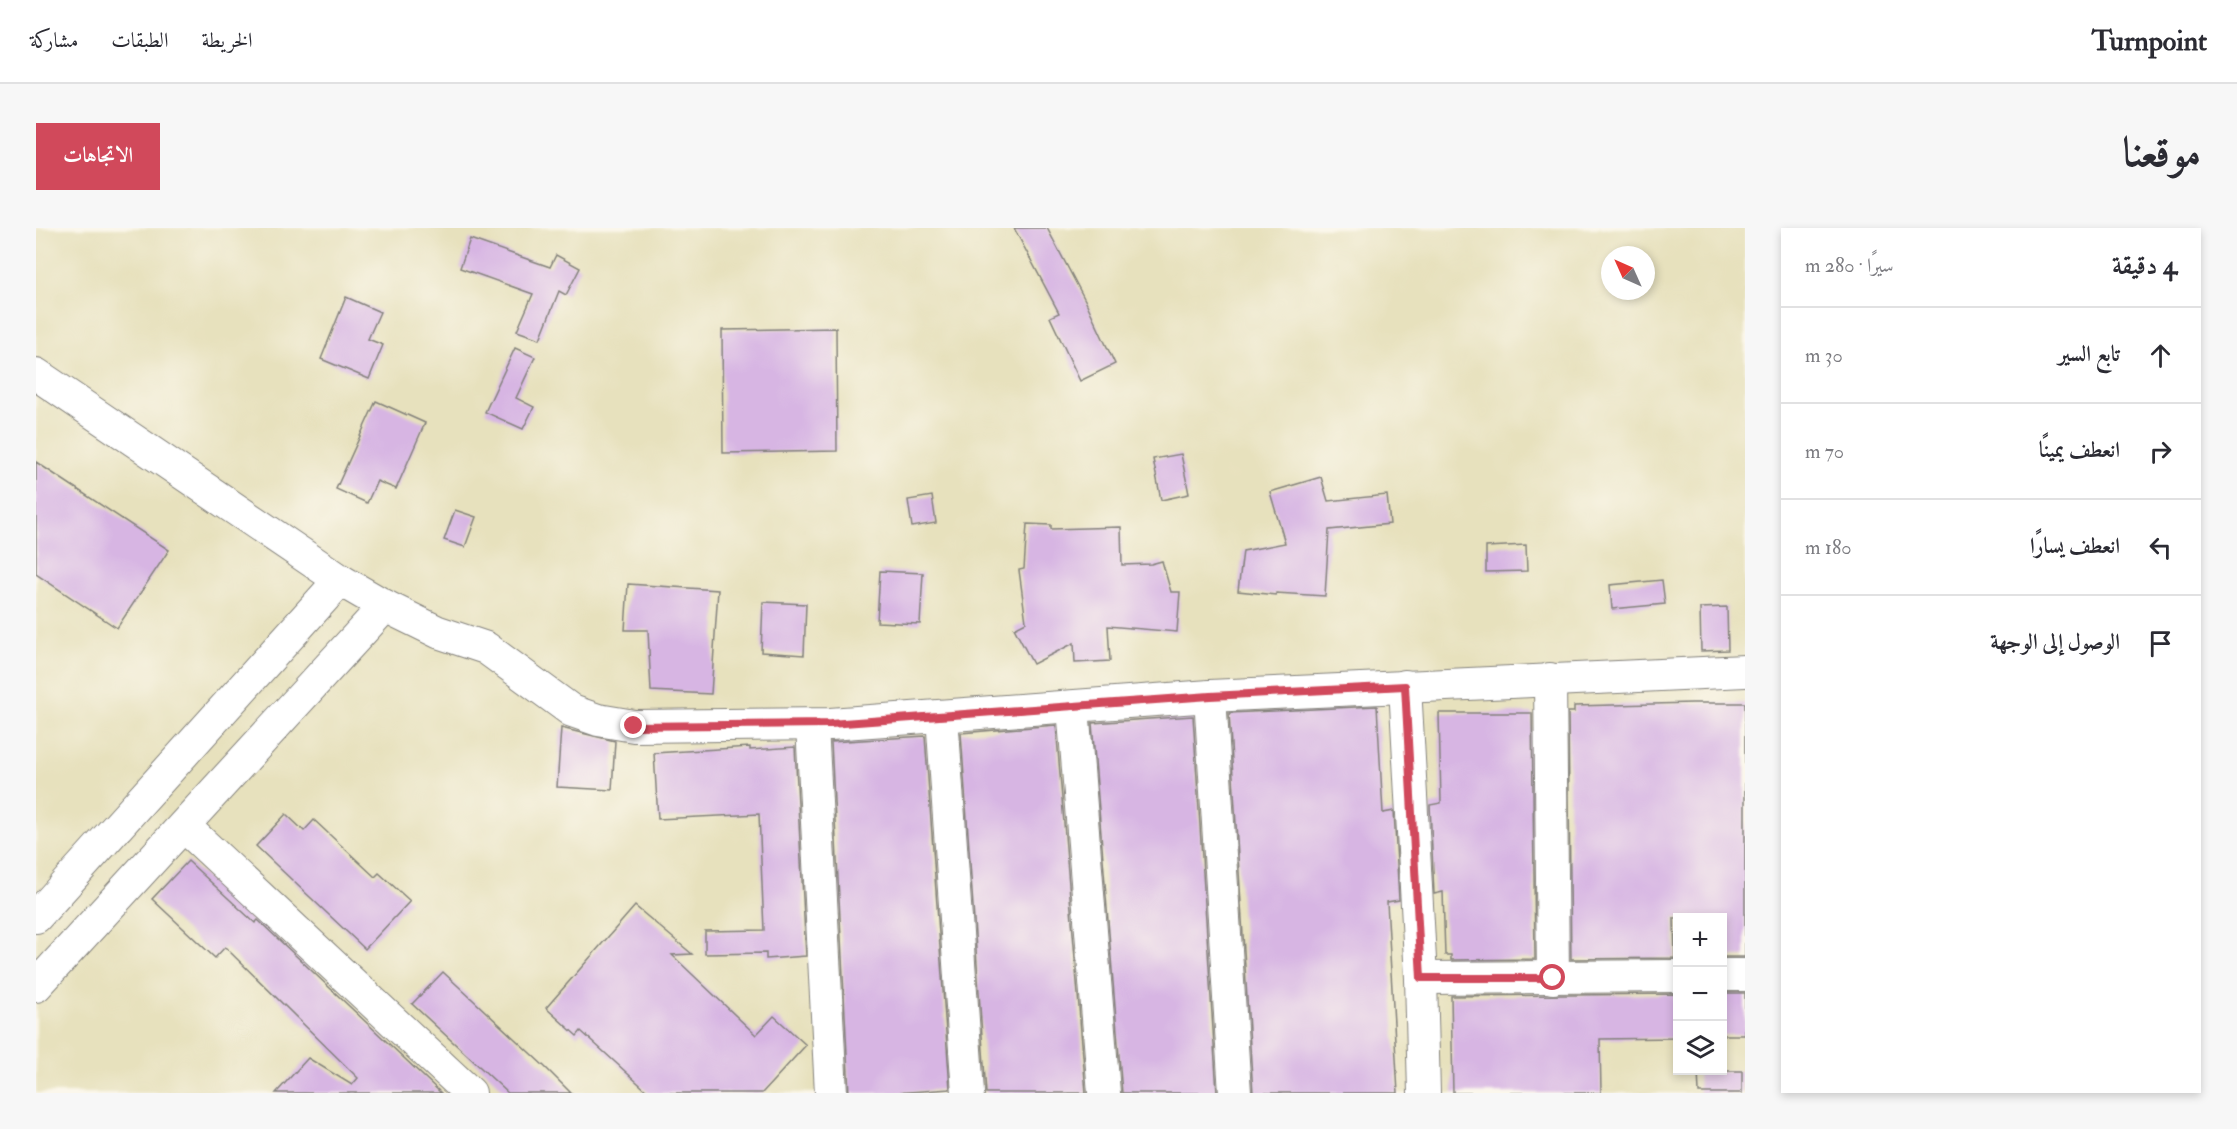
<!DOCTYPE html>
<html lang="ar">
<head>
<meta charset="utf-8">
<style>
  body { margin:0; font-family:"IM FELL Double Pica",Amiri,serif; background:#f7f7f7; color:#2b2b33; direction:rtl }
  .controls { position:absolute; right:18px; bottom:18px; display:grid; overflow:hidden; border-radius:0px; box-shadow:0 3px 9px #0003 }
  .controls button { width:54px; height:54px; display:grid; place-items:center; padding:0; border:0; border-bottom:2px solid #e1e1e2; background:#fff; color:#2b2b33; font:30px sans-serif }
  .compass { position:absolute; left:1565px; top:18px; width:54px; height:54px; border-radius:50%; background:#fff; box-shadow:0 3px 9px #0003; rotate:315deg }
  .stop { position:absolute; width:18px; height:18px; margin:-14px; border:4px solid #d1495b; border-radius:50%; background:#fff }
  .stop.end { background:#d1495b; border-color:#fff; box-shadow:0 2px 6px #0008 }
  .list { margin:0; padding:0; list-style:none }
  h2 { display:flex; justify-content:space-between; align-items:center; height:78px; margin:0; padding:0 24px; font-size:26px }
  h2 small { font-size:20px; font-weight:400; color:#7c7c81 }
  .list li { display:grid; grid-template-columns:39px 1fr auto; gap:18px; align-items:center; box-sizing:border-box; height:96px; padding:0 24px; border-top:2px solid #e1e1e2 }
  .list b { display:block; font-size:22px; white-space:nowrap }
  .list em { font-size:20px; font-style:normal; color:#7c7c81 }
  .icon { flex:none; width:33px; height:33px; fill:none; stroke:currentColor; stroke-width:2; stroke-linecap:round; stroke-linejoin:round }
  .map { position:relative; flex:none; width:1709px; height:865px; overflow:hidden; direction:ltr; border-radius:0px }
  header { display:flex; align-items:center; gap:36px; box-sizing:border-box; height:84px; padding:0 30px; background:#fff; border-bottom:2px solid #e1e1e2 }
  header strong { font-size:28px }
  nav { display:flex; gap:33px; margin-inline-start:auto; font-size:21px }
  .intro { display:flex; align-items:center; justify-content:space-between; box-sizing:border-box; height:144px; padding:0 36px }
  h1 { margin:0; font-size:42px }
  .button { padding:15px 27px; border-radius:0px; background:#d1495b; color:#fff; font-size:21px; font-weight:700 }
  main { display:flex; gap:36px; padding:0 36px }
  aside { flex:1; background:#fff; border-radius:0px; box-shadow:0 3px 9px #0003 }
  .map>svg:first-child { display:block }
  .building { fill:#d7b5e3 }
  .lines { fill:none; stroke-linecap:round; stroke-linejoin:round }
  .street-casing { stroke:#84827c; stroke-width:34 }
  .street { stroke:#fff; stroke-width:32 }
  .route { stroke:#d1495b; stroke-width:8 }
</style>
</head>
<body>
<header>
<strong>Turnpoint</strong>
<nav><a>الخريطة</a><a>الطبقات</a><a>مشاركة</a></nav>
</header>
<div class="intro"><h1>موقعنا</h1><a class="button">الاتجاهات</a></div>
<main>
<aside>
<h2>4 دقيقة<small>سيرًا · 280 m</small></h2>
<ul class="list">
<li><svg class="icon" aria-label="ahead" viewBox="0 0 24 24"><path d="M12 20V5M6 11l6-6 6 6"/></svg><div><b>تابع السير</b></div><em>30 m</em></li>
<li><svg class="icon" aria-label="right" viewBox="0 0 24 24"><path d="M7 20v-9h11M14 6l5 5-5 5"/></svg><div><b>انعطف يمينًا</b></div><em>70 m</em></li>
<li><svg class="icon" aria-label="left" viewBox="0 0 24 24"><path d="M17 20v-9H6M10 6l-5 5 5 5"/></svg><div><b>انعطف يسارًا</b></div><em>180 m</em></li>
<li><svg class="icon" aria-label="arrive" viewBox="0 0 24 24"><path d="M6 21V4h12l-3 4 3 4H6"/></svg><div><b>الوصول إلى الوجهة</b></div></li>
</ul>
</aside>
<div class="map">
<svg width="1709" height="865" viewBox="0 0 1709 865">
  <rect width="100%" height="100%" fill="#fbf7ec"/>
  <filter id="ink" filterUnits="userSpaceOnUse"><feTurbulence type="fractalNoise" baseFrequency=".0167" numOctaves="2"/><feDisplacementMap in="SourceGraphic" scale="12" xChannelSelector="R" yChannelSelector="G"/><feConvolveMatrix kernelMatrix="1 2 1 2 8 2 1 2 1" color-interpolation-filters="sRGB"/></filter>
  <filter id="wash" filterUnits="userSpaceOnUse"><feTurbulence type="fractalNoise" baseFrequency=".008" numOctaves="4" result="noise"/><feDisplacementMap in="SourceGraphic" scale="24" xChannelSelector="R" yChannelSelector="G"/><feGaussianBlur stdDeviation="1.35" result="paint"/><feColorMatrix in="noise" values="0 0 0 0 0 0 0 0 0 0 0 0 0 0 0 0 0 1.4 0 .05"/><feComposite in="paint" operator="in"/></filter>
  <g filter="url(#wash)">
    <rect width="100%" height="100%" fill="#e7e1bd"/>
    <g id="blocks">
      <g class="building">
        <path d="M978 0H1011L1049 72 1079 136 1044 153 1014 89 1023 85Z"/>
        <path d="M434 11 514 39 520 27 544 40 530 67 523 63 504 111 481 103 497 66 424 40Z"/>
        <path d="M310 69 344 84 332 111 347 117 333 151 285 131Z"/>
        <path d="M800 100 801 223 687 225 686 102Z"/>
        <path d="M479 120 499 129 480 170 498 179 487 201 449 184Z"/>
        <path d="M340 173 389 195 360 261 341 253 331 275 300 261Z"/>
        <path d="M1145 226 1153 266 1125 272 1117 231Z"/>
        <path d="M0 234 133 322 81 400 0 346Z"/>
        <path d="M1285 249 1292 273 1351 267 1354 296 1293 302 1289 368 1240 365V367L1202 363 1207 323 1249 315 1234 264Z"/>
        <path d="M896 268 900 295 876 299 872 272Z"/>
        <path d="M419 282 440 289 429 319 408 312Z"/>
        <path d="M991 296 1015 297V301L1085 299 1086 337 1115 336 1126 333 1135 364H1144L1141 404 1072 398 1074 433 1039 435 1038 415 997 436 978 400 990 394 983 342 988 341Z"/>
        <path d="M1490 317 1491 343 1450 344V319Z"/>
        <path d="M844 343 887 345 884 396 841 394Z"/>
        <path d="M1626 352 1629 376 1576 381 1574 357Z"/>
        <path d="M592 356 682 362 675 466 615 463 612 402H589Z"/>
        <path d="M727 374 770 376 768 427 725 424Z"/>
        <path d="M1691 379 1692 422 1665 423 1664 380Z"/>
        <path d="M1656 475H1709V729H1686V690H1638L1639 730 1535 731 1532 484H1538V478Z"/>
        <path d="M1341 478 1347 585 1358 583 1363 672 1351 674 1362 865H1217L1193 485Z"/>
        <path d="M1403 485H1496L1499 731 1415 732V727H1409L1407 664 1398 666 1394 577 1405 575Z"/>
        <path d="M1157 488 1181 865H1086L1056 495Z"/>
        <path d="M1020 497 1050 865H950L925 505Z"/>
        <path d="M525 500 579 513 576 562 521 559Z"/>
        <path d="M889 508 914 861 859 865H813L795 514Z"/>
        <path d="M714 519V522L759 519 770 728 730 731V725L669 726V703L728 702 723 586 622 591 618 525Z"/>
        <path d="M250 586 268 603 278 592 339 649 343 645 374 673 329 721 220 618Z"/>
        <path d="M152 633 219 695 222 692 405 865H240L272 830 316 857 322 850 189 719 179 730 116 671Z"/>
        <path d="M599 678 656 726 636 727 720 807 738 788 770 817 726 865H613L545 803 541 808 510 780Z"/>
        <path d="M407 744 508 838 535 865H472L376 776Z"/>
        <rect x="1686" y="765" width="23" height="42"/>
        <path d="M1641 766V810L1564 811 1565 865H1417L1415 768Z"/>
        <path d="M1662 843H1706V865H1663Z"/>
      </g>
    </g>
  </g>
  <g filter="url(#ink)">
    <use href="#blocks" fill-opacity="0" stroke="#84827c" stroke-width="1.5"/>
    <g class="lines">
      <g class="street-casing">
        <g id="street">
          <path d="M0 146 304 352 349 378 402 404 450 420 536 483 562 492 598 498 794 496 1174 468 1709 443"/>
          <path d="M1514 451 1517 750"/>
          <path d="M1369 458 1385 750 1388 865"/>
          <path d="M1174 468 1199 865"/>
          <path d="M1037 479 1068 865"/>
          <path d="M906 488 932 865"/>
          <path d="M776 497 795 865"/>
          <path d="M148 598 434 865"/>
          <path d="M0 689 304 352"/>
          <path d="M1686 747H1709"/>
          <path d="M1385 750 1642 748"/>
          <path d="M0 758 349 378"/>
        </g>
      </g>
      <use href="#street" class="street"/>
    </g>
  </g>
  <g class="lines" filter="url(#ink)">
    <path class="route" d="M598 498 794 496 1174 468 1369 458 1385 750H1517"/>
  </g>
</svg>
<div class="controls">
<button>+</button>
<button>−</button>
<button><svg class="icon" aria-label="layers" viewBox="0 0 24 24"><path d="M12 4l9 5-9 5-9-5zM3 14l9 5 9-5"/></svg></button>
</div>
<svg class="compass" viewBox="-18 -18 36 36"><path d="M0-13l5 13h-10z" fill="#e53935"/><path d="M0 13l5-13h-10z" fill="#7c7c81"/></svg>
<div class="stop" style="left:1517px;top:750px"></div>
<div class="stop end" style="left:598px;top:498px"></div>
</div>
</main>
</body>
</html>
